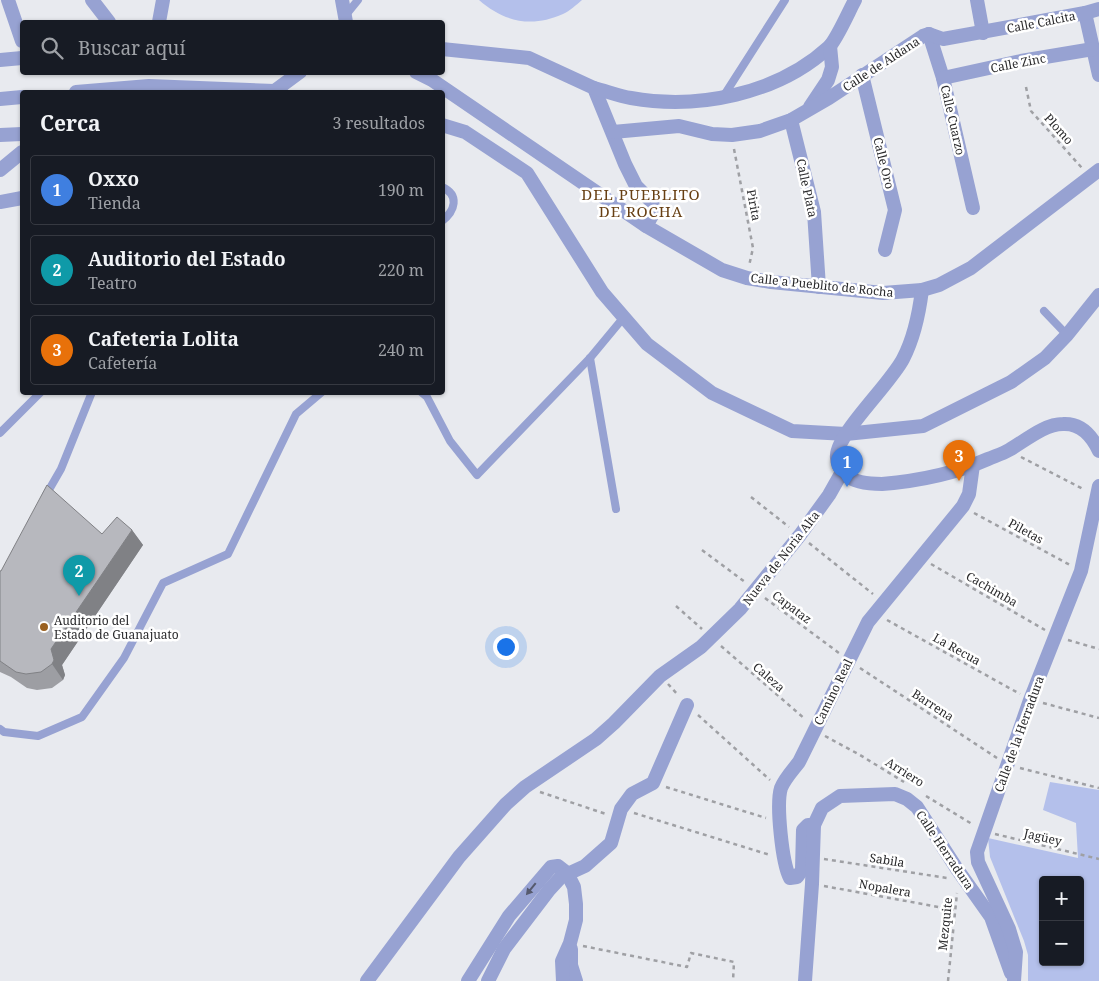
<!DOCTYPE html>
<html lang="es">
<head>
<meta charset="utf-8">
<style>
  body { margin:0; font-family:"Noto Serif",serif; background:#20242c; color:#f1f3f6 }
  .controls { position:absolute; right:15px; bottom:15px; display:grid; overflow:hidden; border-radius:5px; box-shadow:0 1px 4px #0004 }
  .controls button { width:45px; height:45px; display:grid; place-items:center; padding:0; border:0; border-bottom:1px solid #363941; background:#171b24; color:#f1f3f6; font:25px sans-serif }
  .you { position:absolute; left:505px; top:646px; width:18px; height:18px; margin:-12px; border:4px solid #fff; border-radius:50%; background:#1a73e8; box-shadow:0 0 0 8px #1a73e833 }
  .badge { display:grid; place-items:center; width:32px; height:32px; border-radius:50%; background:#9a6020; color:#fff; font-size:16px; font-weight:700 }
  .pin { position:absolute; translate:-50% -41px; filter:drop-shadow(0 1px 2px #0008) }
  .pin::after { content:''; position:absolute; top:26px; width:18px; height:15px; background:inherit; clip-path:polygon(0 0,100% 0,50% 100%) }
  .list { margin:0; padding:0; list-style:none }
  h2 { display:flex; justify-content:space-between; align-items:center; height:65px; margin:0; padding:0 20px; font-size:21px }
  h2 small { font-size:16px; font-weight:400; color:#9ea1a6 }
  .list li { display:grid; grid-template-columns:32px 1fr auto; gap:15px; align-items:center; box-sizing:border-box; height:70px; margin:0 10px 10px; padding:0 10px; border:1px solid #363941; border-radius:5px }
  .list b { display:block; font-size:19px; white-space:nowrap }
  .list p { margin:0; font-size:16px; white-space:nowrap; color:#9ea1a6 }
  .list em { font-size:16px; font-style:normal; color:#9ea1a6 }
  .icon { flex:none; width:28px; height:28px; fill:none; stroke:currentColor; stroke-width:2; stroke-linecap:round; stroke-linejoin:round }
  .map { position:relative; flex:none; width:1099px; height:981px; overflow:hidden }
  .search { position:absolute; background:#171b24; box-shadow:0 1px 4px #0004; left:20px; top:20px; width:425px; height:55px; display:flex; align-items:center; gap:12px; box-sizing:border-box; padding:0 18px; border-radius:5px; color:#9ea1a6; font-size:19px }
  .panel { position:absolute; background:#171b24; box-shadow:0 1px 4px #0004; left:20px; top:90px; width:425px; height:305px; border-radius:5px }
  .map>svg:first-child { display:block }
  .green { fill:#b4c0eb; fill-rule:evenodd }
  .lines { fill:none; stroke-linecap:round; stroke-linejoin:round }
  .path { stroke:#9fa0a4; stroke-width:2.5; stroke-dasharray:4 4; stroke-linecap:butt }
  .service { stroke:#97a2d2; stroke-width:8 }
  .minor { stroke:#97a2d2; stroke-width:14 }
  .tertiary { stroke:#97a2d2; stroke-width:14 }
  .wall { fill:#9d9ea3 }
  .shaded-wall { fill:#808185 }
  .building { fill:#b7b8be; stroke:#808185 }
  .oneway { fill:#565a6e }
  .poi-dot { fill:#9a6020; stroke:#fff; stroke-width:2 }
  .labels { text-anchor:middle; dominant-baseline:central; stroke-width:5; stroke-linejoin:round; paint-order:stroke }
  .street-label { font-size:12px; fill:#2a2a2c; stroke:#fff }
  .poi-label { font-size:12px; fill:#2a2a2c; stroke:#fff; text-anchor:start }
  .quarter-label { font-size:15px; letter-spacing:1px; fill:#673f13; stroke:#fff }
</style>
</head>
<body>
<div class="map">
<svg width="1099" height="981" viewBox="0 0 1099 981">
  <rect width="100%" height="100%" fill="#e8eaef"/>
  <g class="green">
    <path d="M479 0H582C576 5 570 11 563 14 532 28 504 22 479 0Z"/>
    <path d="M1050 782 1099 790V981H1028V955L1024 941 990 857 988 838 1078 858 1076 823 1043 810ZM1043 880H1080V962H1043Z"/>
  </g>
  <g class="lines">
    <g class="path">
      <path d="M1026 87 1031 111 1082 168"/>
      <path d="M734 149 753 248 749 266"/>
      <path d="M1021 457 1085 490"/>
      <path d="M751 497 789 527"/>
      <path d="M974 513 1070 565"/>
      <path d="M809 543 873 594"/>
      <path d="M702 550 745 582"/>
      <path d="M931 564 1045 630"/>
      <path d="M765 598 839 653"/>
      <path d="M676 606 702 629"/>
      <path d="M887 620 1020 694"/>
      <path d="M1068 640 1099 649"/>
      <path d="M721 646 805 719"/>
      <path d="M860 668 997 758"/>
      <path d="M668 684 678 695"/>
      <path d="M1043 703 1099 718"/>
      <path d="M698 715 770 780"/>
      <path d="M825 736 860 755 904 782"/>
      <path d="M1020 768 1099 788"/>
      <path d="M666 787 766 818"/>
      <path d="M540 792 606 814"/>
      <path d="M926 796 972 824"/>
      <path d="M634 813 770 855"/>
      <path d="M995 834 1099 859"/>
      <path d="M824 859 947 878"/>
      <path d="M824 886 955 910"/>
      <path d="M583 946 687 967 691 953 734 962 733 981"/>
      <path d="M948 981 957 893"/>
    </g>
    <g class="service">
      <path d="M345 16 358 0"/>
      <path d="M723 97 785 0"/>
      <path d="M442 187C460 195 455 211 442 221"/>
      <path d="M1044 311 1067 335"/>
      <path d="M590 358 616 509"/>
      <path d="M421 392 427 397 450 441 477 475 590 358 624 317"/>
      <path d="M0 433 41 392"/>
      <path d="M46 495 61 469 92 392"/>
      <path d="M0 729 4 732 38 736 82 717 124 658 163 583 228 554 296 414 322 392"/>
    </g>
    <g class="minor">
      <path d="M8 0 22 41"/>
      <path d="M92 0 109 22"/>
      <path d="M342 0 346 22"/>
      <path d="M977 0 983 33"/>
      <path d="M1085 13 1099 75"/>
      <path d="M159 22 163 0"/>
      <path d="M929 34 943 78 973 208"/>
      <path d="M442 49 529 58 594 88 625 164 636 186 652 202 654 212 646 226"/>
      <path d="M0 60 22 58"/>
      <path d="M862 75 895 210 885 250"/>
      <path d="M943 78 1021 61 1093 49"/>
      <path d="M594 88C606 91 619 96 631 98 698 110 778 94 829 47 837 39 849 11 855 0"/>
      <path d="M76 92 149 86 274 91 281 92"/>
      <path d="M0 99 22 97"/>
      <path d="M810 107 828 80 832 67 830 46"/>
      <path d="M791 120 814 212 819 287"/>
      <path d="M442 125 465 132 527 173 602 292 647 344 712 393 792 431 846 434 923 426 1011 382 1045 358 1067 335 1099 295"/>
      <path d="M613 132 679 126 712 134 732 135 760 131 791 120 829 98 923 36 929 34 943 39 1085 13 1099 9"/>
      <path d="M814 825H808L803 830 802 870 797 877 790 878C782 863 776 804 781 788 785 778 793 770 799 762L868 622 963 506 969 494 973 465"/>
      <path d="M571 949V965L576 981"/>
      <path d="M367 981 459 857 506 804 525 787 596 739 614 723 660 676 701 647 740 609 800 535 829 495 842 472"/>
      <path d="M468 981 509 916 551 867 558 866 567 873 574 887 576 904V920L570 943 562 961 563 981"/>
      <path d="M488 981 504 949 549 890 561 877 585 866 611 843 621 809 632 794 653 783 687 705"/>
      <path d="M805 981 812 884 814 825 822 808 840 796 895 794 907 799 917 807 957 869 991 917 1011 973"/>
      <path d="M1014 981 1016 952 1009 929 978 862 977 852 1030 700 1081 571 1099 486"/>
    </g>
    <g class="tertiary">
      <path d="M416 72 432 80 646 226 722 270 747 278 771 282 883 293 922 290 939 285 971 268 1099 170"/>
      <path d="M273 92 300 72"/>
      <path d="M0 135 22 134"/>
      <path d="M0 170 22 152"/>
      <path d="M0 202 22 198"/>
      <path d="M922 290C919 314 914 338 903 359 890 384 838 433 837 455 836 462 841 471 846 475 855 483 870 484 882 484 918 481 954 474 988 459 995 456 1002 454 1009 450 1025 441 1044 424 1063 424 1081 423 1092 436 1099 451"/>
    </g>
  </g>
  <path class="wall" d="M132 530 143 545 62 665 65 675 63 680 52 688 37 690 27 688 11 677 0 672V571L102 534Z"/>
  <path class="shaded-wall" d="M132 530 143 545 62 665 65 675 63 680 52 664 51 649Z"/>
  <path class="building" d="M47 485 102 534 117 517 132 530 51 649 54 660 52 664 41 672 26 674 16 672 0 661V571H1Z"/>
  <defs><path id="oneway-solid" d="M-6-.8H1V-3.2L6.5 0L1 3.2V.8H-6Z" transform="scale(1.25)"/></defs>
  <use class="oneway" href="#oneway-solid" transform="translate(531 889) rotate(129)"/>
  <circle class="poi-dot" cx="44" cy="627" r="5"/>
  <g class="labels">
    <g class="street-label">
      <text transform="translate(1041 22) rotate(-11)">Calle Calcita</text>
      <text transform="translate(1018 63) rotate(-11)">Calle Zinc</text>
      <text transform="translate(881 64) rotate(-33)">Calle de Aldana</text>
      <text transform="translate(953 120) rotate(77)">Calle Cuarzo</text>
      <text transform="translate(1059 129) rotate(48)">Plomo</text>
      <text transform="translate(884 163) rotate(76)">Calle Oro</text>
      <text transform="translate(807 188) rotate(78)">Calle Plata</text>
      <text transform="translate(754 205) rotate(80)">Pirita</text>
      <text transform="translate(822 285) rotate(6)">Calle a Pueblito de Rocha</text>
      <text transform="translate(1026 531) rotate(29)">Piletas</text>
      <text transform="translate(781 558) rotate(-52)">Nueva de Noria Alta</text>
      <text transform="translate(992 589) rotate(30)">Cachimba</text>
      <text transform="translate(792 607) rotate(37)">Capataz</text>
      <text transform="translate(957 649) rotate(29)">La Recua</text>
      <text transform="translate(769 677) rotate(41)">Caleza</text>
      <text transform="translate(833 692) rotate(-64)">Camino Real</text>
      <text transform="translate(933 705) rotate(33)">Barrena</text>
      <text transform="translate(1019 734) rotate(-70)">Calle de la Herradura</text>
      <text transform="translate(905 772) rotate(32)">Arriero</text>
      <text transform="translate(1043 837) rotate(13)">Jagüey</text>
      <text transform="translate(945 850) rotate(56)">Calle Herradura</text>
      <text transform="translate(887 860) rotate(9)">Sabila</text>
      <text transform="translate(885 888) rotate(10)">Nopalera</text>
      <text transform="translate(945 924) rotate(-84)">Mezquite</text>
    </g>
    <g class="poi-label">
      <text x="54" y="620">Auditorio del<tspan x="54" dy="14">Estado de Guanajuato</tspan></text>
    </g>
    <g class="quarter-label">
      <text x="641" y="194">DEL PUEBLITO<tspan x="641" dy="17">DE ROCHA</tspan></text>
    </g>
  </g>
</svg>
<div class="controls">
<button>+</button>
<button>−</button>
</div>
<div class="you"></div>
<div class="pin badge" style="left:847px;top:487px;background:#3f7fe0">1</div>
<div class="pin badge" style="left:79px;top:596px;background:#0f9aa8">2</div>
<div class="pin badge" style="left:959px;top:481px;background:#e8710a">3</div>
<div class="search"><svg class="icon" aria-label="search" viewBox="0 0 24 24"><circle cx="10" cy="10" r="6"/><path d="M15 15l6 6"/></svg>Buscar aquí</div>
<section class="panel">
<h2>Cerca<small>3 resultados</small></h2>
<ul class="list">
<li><span class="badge" style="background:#3f7fe0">1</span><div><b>Oxxo</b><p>Tienda</p></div><em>190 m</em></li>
<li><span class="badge" style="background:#0f9aa8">2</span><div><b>Auditorio del Estado</b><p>Teatro</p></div><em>220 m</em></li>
<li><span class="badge" style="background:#e8710a">3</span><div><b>Cafeteria Lolita</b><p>Cafetería</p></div><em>240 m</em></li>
</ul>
</section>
</div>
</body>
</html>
